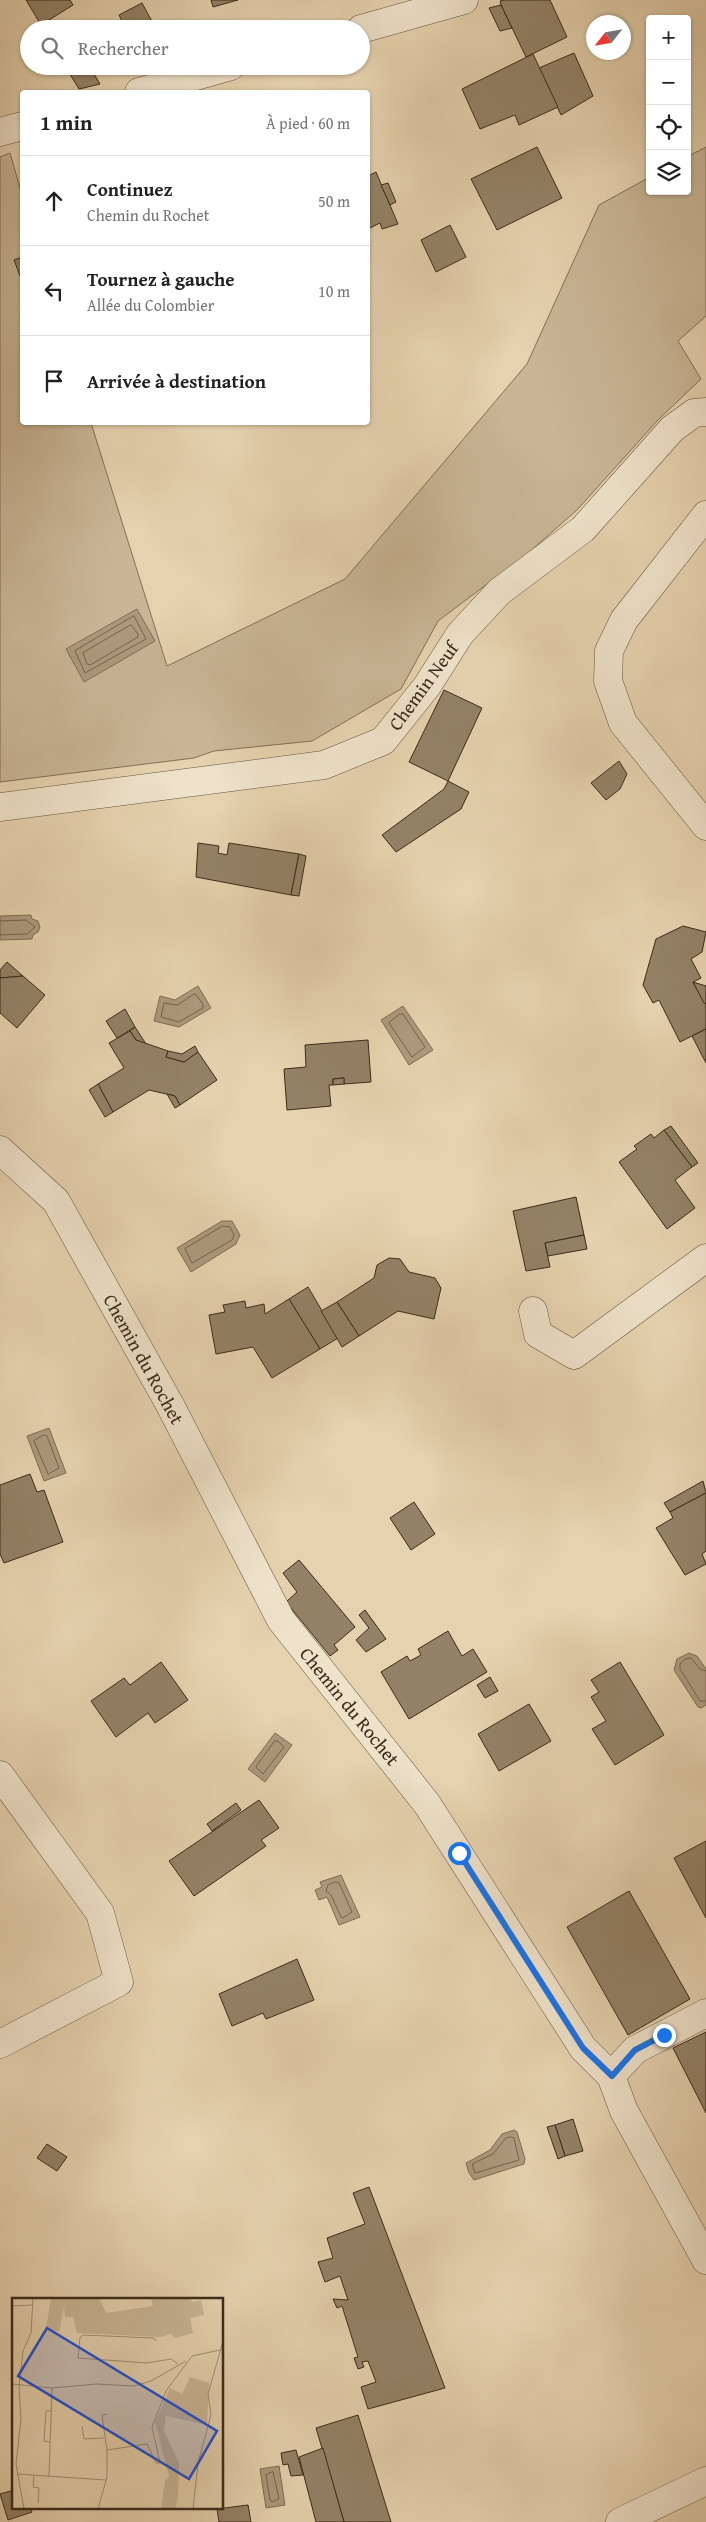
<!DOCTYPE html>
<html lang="fr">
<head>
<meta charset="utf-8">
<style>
  body { margin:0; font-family:"Gentium Book Plus",serif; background:#f6f6f6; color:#202124 }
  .controls { position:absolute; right:15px; top:15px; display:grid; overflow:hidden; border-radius:5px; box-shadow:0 1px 4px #0004 }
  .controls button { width:45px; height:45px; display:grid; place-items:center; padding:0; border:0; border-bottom:1px solid #e0e0e0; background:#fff; color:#202124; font:25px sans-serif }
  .compass { position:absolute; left:586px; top:15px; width:45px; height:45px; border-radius:50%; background:#fff; box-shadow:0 1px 4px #0004; rotate:239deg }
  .stop { position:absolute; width:15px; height:15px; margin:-11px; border:4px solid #1a73e8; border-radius:50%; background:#fff }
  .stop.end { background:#1a73e8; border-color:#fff; box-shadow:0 1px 5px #0008 }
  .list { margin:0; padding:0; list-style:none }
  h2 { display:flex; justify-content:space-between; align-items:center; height:65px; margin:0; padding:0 20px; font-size:21px }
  h2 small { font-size:16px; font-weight:400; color:#757577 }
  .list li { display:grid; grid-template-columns:32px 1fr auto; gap:15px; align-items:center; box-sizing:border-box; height:90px; padding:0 20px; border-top:1px solid #e0e0e0 }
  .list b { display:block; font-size:19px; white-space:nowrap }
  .list p { margin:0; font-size:16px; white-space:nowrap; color:#757577 }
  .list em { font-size:16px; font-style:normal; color:#757577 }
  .icon { flex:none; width:28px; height:28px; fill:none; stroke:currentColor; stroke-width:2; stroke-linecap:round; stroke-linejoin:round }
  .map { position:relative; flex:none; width:706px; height:2522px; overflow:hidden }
  .search { position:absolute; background:#fff; box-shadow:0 1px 4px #0004; left:20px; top:20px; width:350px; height:55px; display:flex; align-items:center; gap:12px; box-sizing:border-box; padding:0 18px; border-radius:28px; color:#757577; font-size:19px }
  .panel { position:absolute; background:#fff; box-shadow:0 1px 4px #0004; left:20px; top:90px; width:350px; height:335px; border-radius:5px }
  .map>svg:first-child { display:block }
  .green { fill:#c9b696; stroke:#827058 }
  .water { fill:#ac997c; stroke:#7e6d55 }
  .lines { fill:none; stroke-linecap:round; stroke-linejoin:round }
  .shore { stroke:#73624b; stroke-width:1 }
  .building { fill:#938267; stroke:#3a2b1a }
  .minor-casing { stroke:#65553f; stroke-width:29 }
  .minor { stroke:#efe2cb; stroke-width:28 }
  .route { stroke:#1a73e8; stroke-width:6 }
  .labels { text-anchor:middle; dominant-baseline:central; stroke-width:4; stroke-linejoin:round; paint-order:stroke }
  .street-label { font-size:19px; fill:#3a2b1a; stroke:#efe2cb }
  .inset-road { fill:none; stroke:#a18f73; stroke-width:1 }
  .view { fill:#1d4ed8; fill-opacity:0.15; stroke:#1d4ed8; stroke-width:2.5 }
  .inset-edge { fill:none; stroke:#3a2b1a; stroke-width:2.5 }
</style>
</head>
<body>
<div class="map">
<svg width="706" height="2522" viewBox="0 0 706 2522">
  <rect width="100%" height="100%" fill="#e6d2af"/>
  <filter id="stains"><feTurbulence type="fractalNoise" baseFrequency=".004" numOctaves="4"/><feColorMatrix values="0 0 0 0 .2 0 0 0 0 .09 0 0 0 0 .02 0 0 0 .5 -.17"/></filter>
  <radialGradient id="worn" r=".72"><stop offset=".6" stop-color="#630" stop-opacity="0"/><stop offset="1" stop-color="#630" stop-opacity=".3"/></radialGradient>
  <path class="green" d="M706 147V316L678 341 701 379 658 420 577 510 527 554 438 621 401 689 312 741 214 751 194 758 0 782V157L10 153 22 195V422L91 423 167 666 345 579 527 364 599 205 650 177V191H687V157Z"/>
  <g class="water">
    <path d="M137 609 155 641 84 682 66 649Z"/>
    <path d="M31 915 32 919 38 921 40 927 38 932 33 935 32 939 0 940V916Z"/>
    <path d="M198 986 211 1008 179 1027 154 1021 160 996 175 1000Z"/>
    <path d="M403 1006 433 1050 409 1065 381 1020Z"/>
    <path d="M222 1221H232L240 1235 236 1244 191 1272 177 1248Z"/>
    <path d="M49 1428 66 1473 44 1481 27 1436Z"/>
    <path d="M689 1653 697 1656 706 1669V1705L701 1708 698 1707 674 1670 677 1659Z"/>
    <path d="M275 1733 292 1745 265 1782 248 1769Z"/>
    <path d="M341 1875 360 1917 339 1925 327 1897 319 1900 315 1890 322 1887 320 1882Z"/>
    <path d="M514 2130 517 2132 525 2159 524 2164 474 2180 469 2173 466 2163 490 2150 502 2134Z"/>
    <path d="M279 2466 285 2505 266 2508 260 2469Z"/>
  </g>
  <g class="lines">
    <g class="shore">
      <path d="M134 616 146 639 85 673 75 651Z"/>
      <path d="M131 625 138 634V637L90 665 87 664 83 653Z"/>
      <path d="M0 921 26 920 35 927 27 934 0 935"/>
      <path d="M195 994 203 1004V1008L179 1022 161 1017 164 1003 177 1005Z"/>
      <path d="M400 1014H403L425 1047 412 1057 389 1023Z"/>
      <path d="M223 1226 230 1227 234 1235 232 1240 192 1263 185 1249Z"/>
      <path d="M44 1435 47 1436 59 1468 48 1474 34 1441Z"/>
      <path d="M706 1671 700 1669 691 1658 685 1659 680 1664V1669L700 1701H706"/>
      <path d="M275 1741H278L284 1747 263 1774 256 1767Z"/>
      <path d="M336 1882 339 1883 352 1912 343 1918 341 1917 331 1895 326 1891 328 1885Z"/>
      <path d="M511 2137 514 2138 519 2160 475 2173 472 2164 493 2154 506 2138Z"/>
      <path d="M273 2472 279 2499 272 2502 270 2500 266 2475Z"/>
    </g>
  </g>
  <g class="building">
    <path d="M26 0H70L73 5 41 25Z"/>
    <path d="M211 0H238L213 7Z"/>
    <path d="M504 0H550L567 37 526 57 501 5 500 1Z"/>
    <path d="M142 3 155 27 126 29 119 15Z"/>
    <path d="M501 5 512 28 500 31 489 8Z"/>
    <path d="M574 53 593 96 561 115 539 68Z"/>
    <path d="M533 54 558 107 519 125 515 115 480 129 462 89Z"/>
    <path d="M65 66H89L100 84 79 89Z"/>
    <path d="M537 147 562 198 497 230 471 179Z"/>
    <path d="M376 172 398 224 382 229 380 223 368 229V176Z"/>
    <path d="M388 183 396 202 390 205 381 185Z"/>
    <path d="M450 225 466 257 436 272 421 240Z"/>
    <path d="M22 257V281L14 260Z"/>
    <path d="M444 690 482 708 448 781 409 762Z"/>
    <path d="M619 761 627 774 620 789 606 800 591 783Z"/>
    <path d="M448 781 469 792 461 809 396 852 382 835 444 789Z"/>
    <path d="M198 843 219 846 218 853 227 855 229 843 299 854 291 895 196 877Z"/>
    <path d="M299 854 306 856 299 896 291 895Z"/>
    <path d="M683 926 706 932 702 952 691 959 701 978 693 982 706 1004V1029L680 1042 659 1000 653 1003 643 985 656 939Z"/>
    <path d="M7 962 23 976 0 978V970Z"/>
    <path d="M23 976 45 995 17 1028 0 1013V978Z"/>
    <path d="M693 982 706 986V1004L704 1003Z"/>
    <path d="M125 1009 135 1027 117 1038 106 1021Z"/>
    <path d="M135 1027 146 1044 136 1040 130 1031Z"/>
    <path d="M706 1029V1063L692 1036Z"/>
    <path d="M130 1031 136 1040 168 1051 166 1057 184 1062 198 1052 217 1080 180 1105 175 1096 149 1090 113 1112 98 1084 124 1068 109 1043Z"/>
    <path d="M368 1040 371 1082 344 1084V1078L333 1079V1085H329L331 1106 287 1110 284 1069 306 1067 305 1045Z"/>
    <path d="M195 1046 198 1052 184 1062 166 1057 168 1051 182 1054Z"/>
    <path d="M344 1078V1084L333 1085V1079Z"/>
    <path d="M98 1084 113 1112 105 1117 89 1090Z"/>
    <path d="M167 1094 175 1096 180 1105 175 1108Z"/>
    <path d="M671 1126 698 1163 692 1167 664 1130Z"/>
    <path d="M664 1130 692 1167 675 1180 695 1208 667 1229 619 1162 637 1149 634 1146 651 1134 654 1138Z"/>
    <path d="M576 1197 584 1235 545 1243 550 1267 526 1271 513 1211Z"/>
    <path d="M584 1235 587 1249 548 1256 545 1243Z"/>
    <path d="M389 1258 400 1259 409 1272 435 1278 441 1288 434 1319 398 1311 359 1336 337 1302 374 1278 377 1265Z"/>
    <path d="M308 1287 338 1338 320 1349 289 1299Z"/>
    <path d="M289 1299 320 1349 272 1378 253 1347 216 1354 209 1315 225 1312 223 1305 245 1301 246 1308 264 1304 265 1314Z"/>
    <path d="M337 1302 359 1336 342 1347 321 1311Z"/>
    <path d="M30 1474 37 1492 44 1490 63 1542 4 1563 0 1554V1485Z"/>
    <path d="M703 1481 706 1493 670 1512 664 1503Z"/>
    <path d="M706 1493V1551L702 1554 706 1564 685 1575 656 1528 673 1518 670 1512Z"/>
    <path d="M414 1502 435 1534 411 1550 390 1518Z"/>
    <path d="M299 1560 355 1627 334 1645 338 1650 330 1656 286 1602 297 1592 283 1573Z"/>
    <path d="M365 1610 386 1639 366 1652 356 1640 369 1628 359 1615Z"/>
    <path d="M448 1631 462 1656 473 1649 487 1672 409 1719 381 1672 407 1656 410 1661 421 1655 418 1649Z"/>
    <path d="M161 1662 188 1700 155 1723 148 1713 116 1737 91 1701 124 1678 130 1685Z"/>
    <path d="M620 1662 664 1735 615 1765 592 1729 606 1721 591 1697 599 1692 591 1680Z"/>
    <path d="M490 1677 498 1691 485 1698 477 1685Z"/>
    <path d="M529 1704 551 1741 499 1771 478 1734Z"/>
    <path d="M259 1800 279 1828 261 1840 266 1846 194 1896 169 1861Z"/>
    <path d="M236 1803 241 1810 212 1831 207 1824Z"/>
    <path d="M706 1841V1918L674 1858Z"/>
    <path d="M629 1891 690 1999 628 2035 567 1927Z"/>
    <path d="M297 1959 314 2000 266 2019 263 2013 232 2026 219 1994Z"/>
    <path d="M706 2032V2113L673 2048Z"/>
    <path d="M573 2119 583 2151 565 2156 555 2125Z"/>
    <path d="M555 2125 565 2156 558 2159 547 2127Z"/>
    <path d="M47 2144 67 2157 57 2171 37 2158Z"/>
    <path d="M369 2187 445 2388 368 2409 361 2387 376 2382 368 2361 362 2362 364 2367 358 2369 354 2358 358 2357 342 2306 337 2308 333 2299 348 2300 340 2276 325 2282 318 2262 333 2258 327 2238 365 2224 353 2193Z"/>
    <path d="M358 2415 391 2522H344L316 2428Z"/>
    <path d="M323 2448 344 2522H316L299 2457Z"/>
    <path d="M296 2450 303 2475 291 2476 288 2464 283 2465 281 2453Z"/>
    <path d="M14 2490V2508H30L32 2512 8 2520 0 2494Z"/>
    <path d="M248 2505 251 2522H219L217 2509Z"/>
  </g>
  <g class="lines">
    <g class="minor-casing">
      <g id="minor">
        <path d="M361 29 464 0"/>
        <path d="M139 92 231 66"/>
        <path d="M0 132 22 126"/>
        <path d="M706 515 624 620 609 651 608 681 623 723 706 826"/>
        <path d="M0 807 324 765 383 741 427 686 460 634 499 592 583 529 672 429 694 413 706 412"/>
        <path d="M0 1150 56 1201 170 1405 281 1620 427 1804 583 2048 611 2076 624 2111 706 2260"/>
        <path d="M533 1311 538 1334 574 1355 706 1258"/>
        <path d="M0 1775 100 1913 119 1982 0 2044"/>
        <path d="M611 2076 635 2050 706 2013"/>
        <path d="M620 2522 706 2481"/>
      </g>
    </g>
    <use href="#minor" class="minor"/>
  </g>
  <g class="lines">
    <path class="route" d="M459 1853 583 2048 612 2076 635 2050 664 2035"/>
  </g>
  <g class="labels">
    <g class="street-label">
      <text transform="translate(423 686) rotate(-54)">Chemin Neuf</text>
      <text transform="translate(144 1359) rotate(61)">Chemin du Rochet</text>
      <text transform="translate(350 1706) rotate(51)">Chemin du Rochet</text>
    </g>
  </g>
  <g transform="translate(12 2298)">
    <rect width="211" height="211" fill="#e6d2af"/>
    <path d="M24 0H87L94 15 141 8 139 0H179L180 4 189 2 192 17 178 20 181 35 163 40 159 36 149 39 65 35 61 19H53L52 8 47 34 34 30 39 1ZM178 79 197 85 195 127 154 118 152 133 167 165 166 199 163 211H149L153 183 157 178 143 124 158 90 170 96Z" fill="#c9b696"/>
    <path class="inset-road" d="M0 8 20 7M145 43 141 40 71 37 68 40 66 60 135 65 159 61 166 66M0 86 40 90 84 86 122 88 139 83 174 63M95 116 90 117 95 152M70 128 72 141 92 140M38 144 32 143 34 113H39M5 176 94 182M22 178 21 189 27 190 26 205M37 178 40 90M12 211 4 166 9 121 7 89 11 53 19 35 21 0M86 211 95 179V152L135 146 144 165H148L140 129 154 93 180 58 208 52M181 211 186 165 199 117 196 96 212 40"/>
    <path class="view" d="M35 30 205 133 177 181 6 78Z"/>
    <rect width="211" height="211" class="inset-edge"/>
  </g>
  <rect width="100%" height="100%" filter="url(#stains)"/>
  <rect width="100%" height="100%" fill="url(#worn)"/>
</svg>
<div class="controls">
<button>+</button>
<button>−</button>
<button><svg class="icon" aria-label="locate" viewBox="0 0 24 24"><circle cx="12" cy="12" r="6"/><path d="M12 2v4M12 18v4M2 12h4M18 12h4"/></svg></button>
<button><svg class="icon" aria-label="layers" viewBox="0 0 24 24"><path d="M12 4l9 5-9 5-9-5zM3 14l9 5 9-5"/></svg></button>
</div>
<svg class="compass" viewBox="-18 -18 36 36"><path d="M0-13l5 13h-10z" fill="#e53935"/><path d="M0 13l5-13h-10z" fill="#757577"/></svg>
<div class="stop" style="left:459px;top:1853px"></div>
<div class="stop end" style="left:664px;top:2035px"></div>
<div class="search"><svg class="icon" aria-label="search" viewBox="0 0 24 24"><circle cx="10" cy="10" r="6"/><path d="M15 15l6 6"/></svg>Rechercher</div>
<section class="panel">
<h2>1 min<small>À pied · 60 m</small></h2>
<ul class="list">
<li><svg class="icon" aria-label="ahead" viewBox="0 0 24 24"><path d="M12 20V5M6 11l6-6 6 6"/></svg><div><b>Continuez</b><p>Chemin du Rochet</p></div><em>50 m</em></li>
<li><svg class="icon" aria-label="left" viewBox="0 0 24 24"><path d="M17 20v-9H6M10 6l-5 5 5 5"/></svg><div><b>Tournez à gauche</b><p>Allée du Colombier</p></div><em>10 m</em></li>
<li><svg class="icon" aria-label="arrive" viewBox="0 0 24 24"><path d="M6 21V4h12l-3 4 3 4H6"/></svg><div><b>Arrivée à destination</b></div></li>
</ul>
</section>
</div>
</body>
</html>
